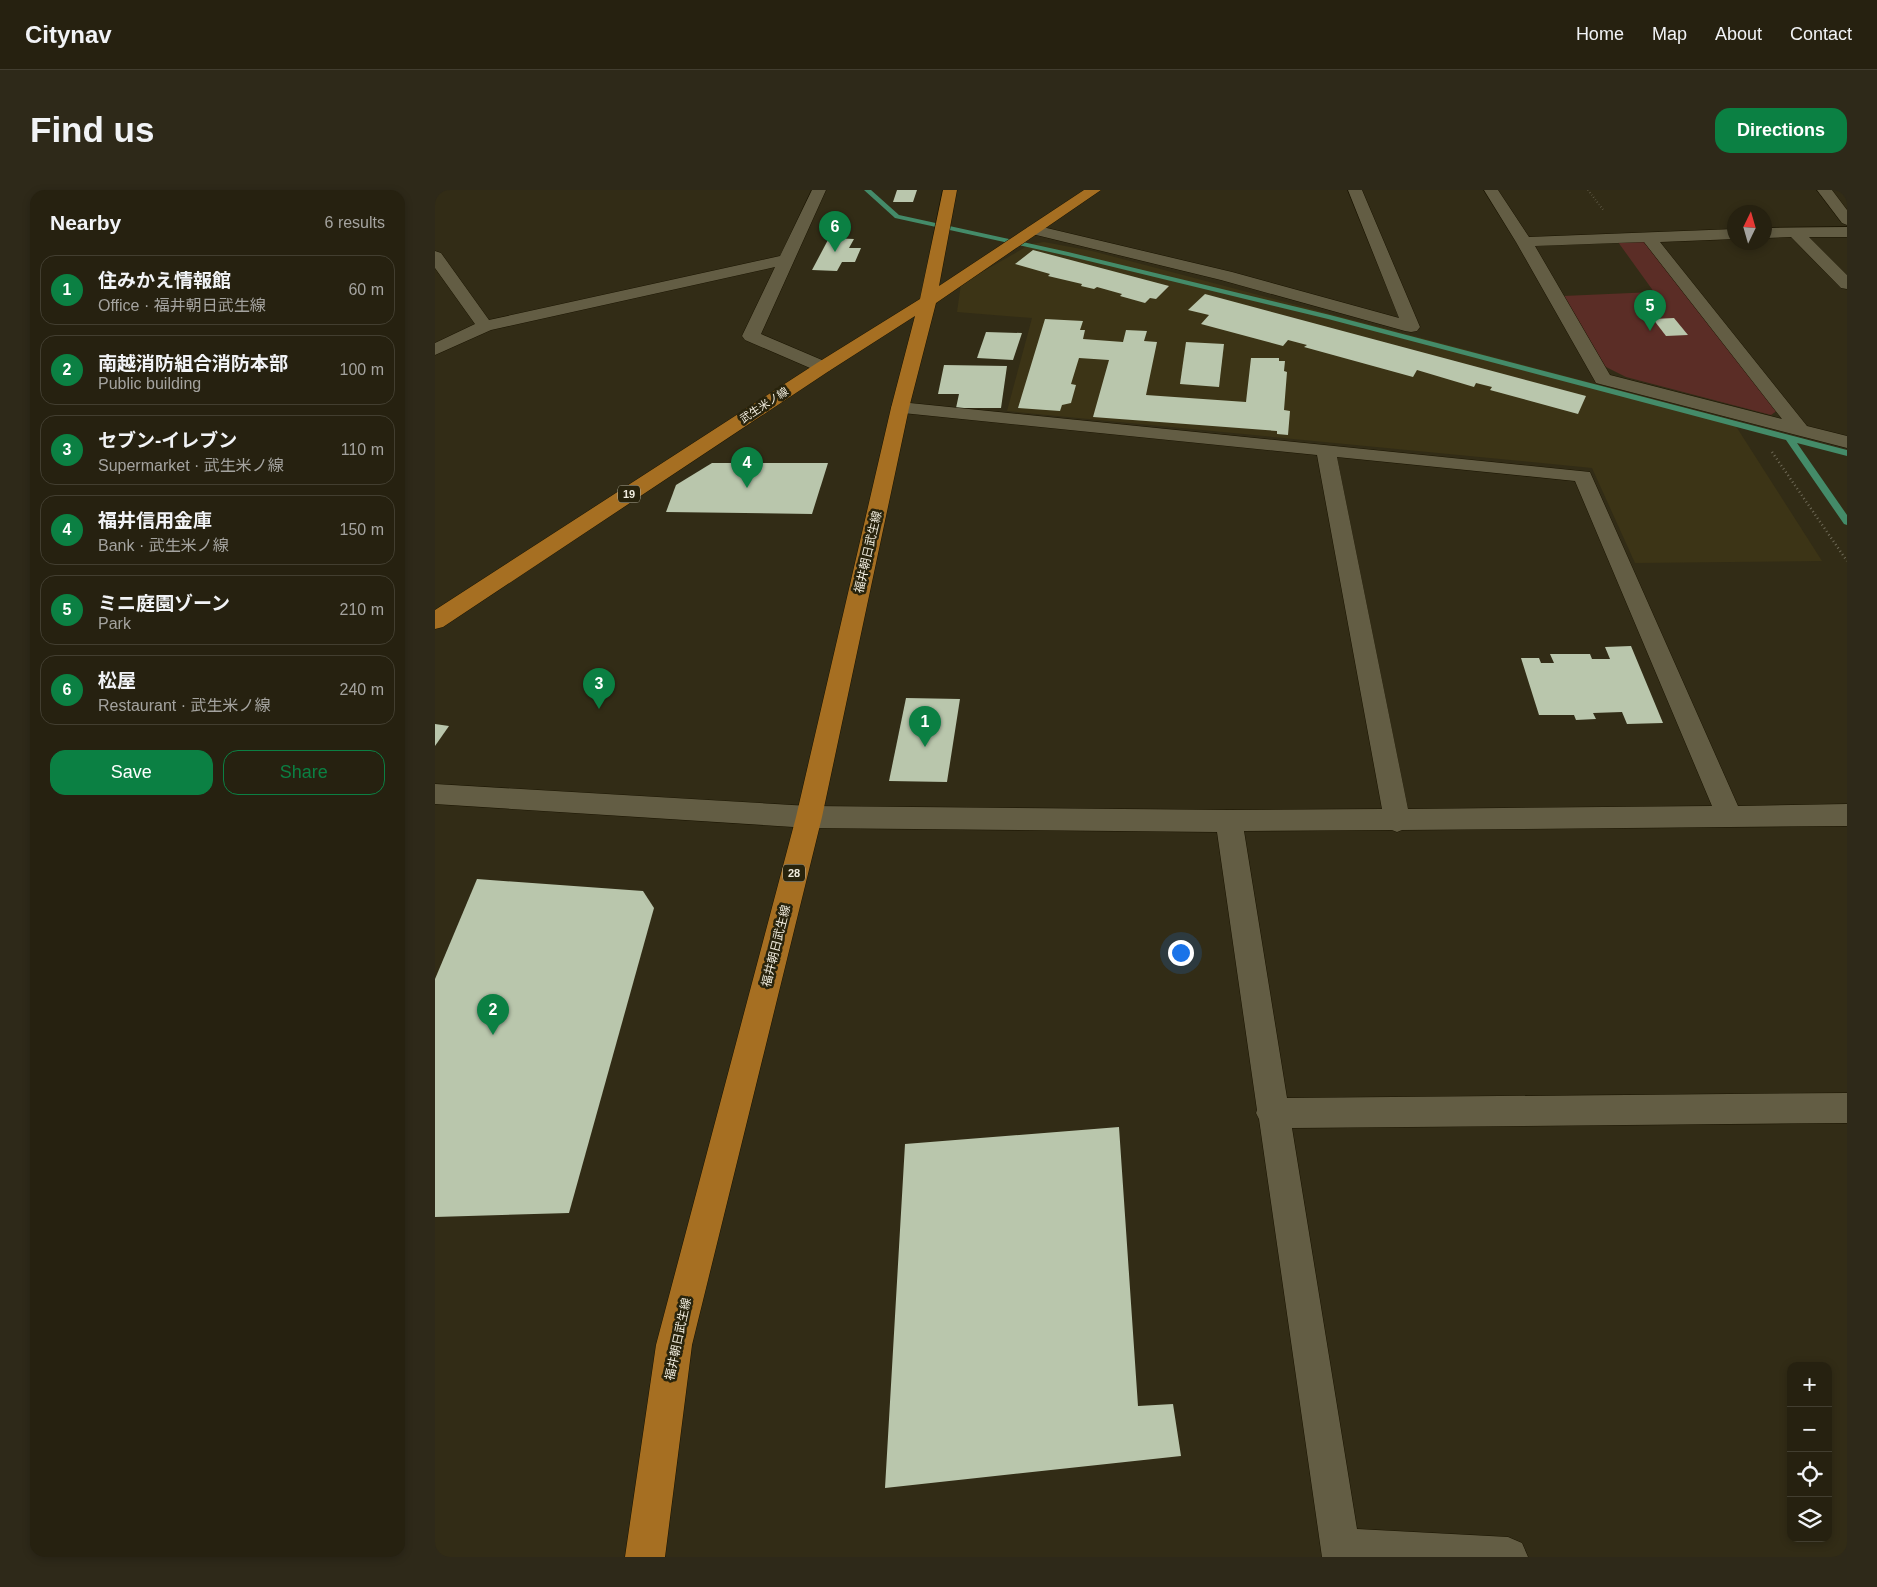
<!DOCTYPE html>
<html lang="en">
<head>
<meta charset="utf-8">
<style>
  body { margin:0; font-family:Helvetica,"Noto Sans JP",sans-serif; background:#2e2919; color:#f1f3f6 }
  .controls { position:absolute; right:15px; bottom:15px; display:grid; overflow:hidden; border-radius:10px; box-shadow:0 2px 8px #0003 }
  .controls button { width:45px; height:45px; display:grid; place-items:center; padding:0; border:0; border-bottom:1px solid #423e30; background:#262110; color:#f1f3f6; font:25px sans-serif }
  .compass { position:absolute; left:1292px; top:15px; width:45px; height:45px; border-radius:50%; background:#262110; box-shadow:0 2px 8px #0003; rotate:5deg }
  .you { position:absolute; left:745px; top:762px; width:18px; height:18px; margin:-12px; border:4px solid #fff; border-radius:50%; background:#1a73e8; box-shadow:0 0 0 8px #1a73e833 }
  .badge { display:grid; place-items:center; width:32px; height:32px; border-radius:50%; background:#0b8043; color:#fff; font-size:16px; font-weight:700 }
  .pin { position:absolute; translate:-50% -41px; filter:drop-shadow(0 1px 2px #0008) }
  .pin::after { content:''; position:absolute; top:26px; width:18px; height:15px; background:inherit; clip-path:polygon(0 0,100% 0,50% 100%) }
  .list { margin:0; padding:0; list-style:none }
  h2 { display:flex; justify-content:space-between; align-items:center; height:65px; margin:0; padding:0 20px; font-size:21px }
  h2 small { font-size:16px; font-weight:400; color:#a4a39f }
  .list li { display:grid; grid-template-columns:32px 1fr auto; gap:15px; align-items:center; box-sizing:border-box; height:70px; margin:0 10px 10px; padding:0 10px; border:1px solid #423e30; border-radius:15px }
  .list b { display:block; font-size:19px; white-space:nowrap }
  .list p { margin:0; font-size:16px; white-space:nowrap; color:#a4a39f }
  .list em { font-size:16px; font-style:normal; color:#a4a39f }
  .actions { display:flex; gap:10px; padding:15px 20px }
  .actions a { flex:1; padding:11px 0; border:1px solid #0b8043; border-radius:15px; text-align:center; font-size:18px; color:#0b8043 }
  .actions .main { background:#0b8043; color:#fff }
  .icon { flex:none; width:28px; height:28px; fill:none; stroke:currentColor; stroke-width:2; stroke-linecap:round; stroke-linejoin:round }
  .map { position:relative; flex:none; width:1412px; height:1367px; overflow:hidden; border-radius:15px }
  header { display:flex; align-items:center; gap:30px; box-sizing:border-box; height:70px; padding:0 25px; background:#262110; border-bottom:1px solid #423e30 }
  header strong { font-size:24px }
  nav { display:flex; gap:28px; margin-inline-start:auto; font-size:18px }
  .intro { display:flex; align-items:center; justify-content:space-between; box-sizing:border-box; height:120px; padding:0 30px }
  h1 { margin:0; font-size:35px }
  .button { padding:12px 22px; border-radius:15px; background:#0b8043; color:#fff; font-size:18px; font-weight:700 }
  main { display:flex; gap:30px; padding:0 30px }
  aside { flex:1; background:#262110; border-radius:15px; box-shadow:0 2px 8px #0003 }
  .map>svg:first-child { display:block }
  .built { fill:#3c3416 }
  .green { fill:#5b2d26 }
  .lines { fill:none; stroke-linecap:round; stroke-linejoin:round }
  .stream { fill:#448b69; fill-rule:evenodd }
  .building { fill:#b9c6ac }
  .minor-casing { stroke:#1a1401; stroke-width:1 }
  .primary-casing { stroke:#1a1401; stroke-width:1 }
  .path-far1 { stroke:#706b58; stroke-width:2; stroke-dasharray:0.5 2.5; stroke-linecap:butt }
  .path { stroke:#706b58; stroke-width:2.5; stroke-dasharray:1 3; stroke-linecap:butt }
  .minor { fill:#635d44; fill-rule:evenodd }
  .primary { fill:#a66f22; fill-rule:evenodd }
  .labels { text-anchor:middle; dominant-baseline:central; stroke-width:5; stroke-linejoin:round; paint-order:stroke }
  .far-street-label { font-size:11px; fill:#f0ecde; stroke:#28230c }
  .shield { fill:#28230c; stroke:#b4b09f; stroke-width:1 }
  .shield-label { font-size:11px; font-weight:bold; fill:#f0ecde }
  .street-label { font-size:12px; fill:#f0ecde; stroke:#28230c }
</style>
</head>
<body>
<header>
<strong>Citynav</strong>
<nav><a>Home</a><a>Map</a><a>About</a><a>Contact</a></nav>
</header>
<div class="intro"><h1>Find us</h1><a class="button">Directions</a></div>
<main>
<aside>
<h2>Nearby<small>6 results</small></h2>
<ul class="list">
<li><span class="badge">1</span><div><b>住みかえ情報館</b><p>Office · 福井朝日武生線</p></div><em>60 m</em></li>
<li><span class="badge">2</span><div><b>南越消防組合消防本部</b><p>Public building</p></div><em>100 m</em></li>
<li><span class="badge">3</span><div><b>セブン-イレブン</b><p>Supermarket · 武生米ノ線</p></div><em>110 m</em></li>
<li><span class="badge">4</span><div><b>福井信用金庫</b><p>Bank · 武生米ノ線</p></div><em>150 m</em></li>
<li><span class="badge">5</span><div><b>ミニ庭園ゾーン</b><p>Park</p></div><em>210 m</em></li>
<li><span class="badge">6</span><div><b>松屋</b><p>Restaurant · 武生米ノ線</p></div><em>240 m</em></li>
</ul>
<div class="actions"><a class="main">Save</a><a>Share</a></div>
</aside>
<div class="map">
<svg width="1412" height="1367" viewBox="0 0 1412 1367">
  <rect width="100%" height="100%" fill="#322c16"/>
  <path class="built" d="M609 52 657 61 1297 230 1387 371 1200 373 1157 278 572 221 597 128 522 122 526 94 596 54Z"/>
  <path class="green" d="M1209 51 1343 220 1336 225 1191 187 1169 176 1128 106 1219 102 1183 52Z"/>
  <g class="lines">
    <path class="stream" d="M429 0H436L464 25 633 62 895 125 1412 260V266L1362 253 1412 325V335L1409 334 1351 250 893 129 633 66 460 28Z"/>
  </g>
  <g class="building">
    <path d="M462 0H482L478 12H458Z"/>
    <path d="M394 48 419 49 414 58H426L420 72H407L402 81 377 80Z"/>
    <path d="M598 60 734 96 721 109 715 108 710 113 685 106 687 104 662 97 659 99 646 96 647 94 613 86 615 84 580 74Z"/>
    <path d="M770 104 1151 206 1143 224 1055 200 1057 197 1041 193 1039 197 982 180 978 187 869 157 872 155 853 150 848 156 766 134 774 125 753 120Z"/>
    <path d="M1239 128 1253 145 1231 146 1218 129Z"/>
    <path d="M610 129 648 131 645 140H650L648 149 688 152 691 140 712 141 709 151 722 152 711 205 811 212 816 168H844V171H850L849 181 852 182 849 220 855 221 853 245 842 244V241L658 227 674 170 644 168 636 194 641 195 636 213 627 215 625 221 583 218Z"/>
    <path d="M551 142 587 143 578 170 542 168Z"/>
    <path d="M751 152 789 154 784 197 745 194Z"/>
    <path d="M509 175 572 176 566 218H521L524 204H503Z"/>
    <path d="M277 273H393L377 324 231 322 241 295Z"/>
    <path d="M1196 456 1228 533 1192 534 1187 522 1158 523 1161 529 1141 530 1139 525H1104L1086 468H1104L1106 473H1119L1115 464H1155L1157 469H1175L1170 457Z"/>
    <path d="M471 508 525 509 512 592 454 591Z"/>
    <path d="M0 534 14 536 0 556Z"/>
    <path d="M42 689 208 701 219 718 134 1023 0 1027V789Z"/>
    <path d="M684 937 703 1216 738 1214 746 1266 450 1298 470 954Z"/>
  </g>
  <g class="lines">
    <g class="minor-casing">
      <g id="minor">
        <path d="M377 0H391L326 144 394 173 397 177 394 181 388 182 382 181 310 150 307 146 340 77 56 140 0 165V153L40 134 0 78V61L6 63 54 130 345 66Z"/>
        <path d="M913 0H927L985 137 982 141 976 142 970 141 786 90 593 43 591 40 593 37 599 35 797 82 964 128Z"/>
        <path d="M1049 0H1063L1094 47 1300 39V49L1225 52 1372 236 1412 246V258L1161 193 1081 52ZM1209 52 1347 229 1175 185 1100 56Z"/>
        <path d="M1382 0H1397L1412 20V35L1407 33Z"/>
        <path d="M1412 37V47H1374L1412 85V99L1406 98 1356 47 1330 48V38Z"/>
        <path d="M465 212 1155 282 1303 616 1412 614V636L967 640 962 642 957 640 809 641 852 908 1412 903V933L857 938 922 1339 1073 1347 1087 1353 1093 1367H887L824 929 821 923 822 920 782 642 374 638 0 614V594L374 616 794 620 947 619 882 265 458 222 456 218 458 214ZM902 267 1140 291 1277 616 973 619Z"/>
      </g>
    </g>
    <g class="primary-casing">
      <path id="primary" d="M508 0H522L504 96 649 0H666L501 113 474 218 387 627 257 1155 230 1367H190L221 1155 361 627 456 218 480 126 394 181 8 437 0 439V420L382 173 485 109Z"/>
    </g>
    <path class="path-far1" d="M1153 0 1169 21"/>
    <path class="path" d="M1337 262 1412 371"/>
    <use href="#minor" class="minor"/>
    <use href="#primary" class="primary"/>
  </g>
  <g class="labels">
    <g class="far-street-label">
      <text transform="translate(329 215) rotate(-33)">武生米ノ線</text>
    </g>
    <g class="shield">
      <rect x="183" y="295.5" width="22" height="17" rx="4"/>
      <rect x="348" y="674.5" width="22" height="17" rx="4"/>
    </g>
    <g class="shield-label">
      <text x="194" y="304">19</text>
      <text x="359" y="683">28</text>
    </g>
    <g class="street-label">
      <text transform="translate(433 362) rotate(-77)">福井朝日武生線</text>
      <text transform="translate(341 756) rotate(-76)">福井朝日武生線</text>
      <text transform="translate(243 1149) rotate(-78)">福井朝日武生線</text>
    </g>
  </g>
</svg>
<div class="controls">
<button>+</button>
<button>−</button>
<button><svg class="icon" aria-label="locate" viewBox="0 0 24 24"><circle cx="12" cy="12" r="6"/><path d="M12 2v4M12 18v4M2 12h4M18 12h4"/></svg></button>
<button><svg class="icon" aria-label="layers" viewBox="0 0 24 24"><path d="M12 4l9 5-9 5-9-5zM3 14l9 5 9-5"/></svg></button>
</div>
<svg class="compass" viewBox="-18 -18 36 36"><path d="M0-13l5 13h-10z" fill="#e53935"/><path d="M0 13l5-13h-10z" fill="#a4a39f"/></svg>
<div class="you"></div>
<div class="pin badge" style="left:490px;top:557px">1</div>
<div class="pin badge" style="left:58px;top:845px">2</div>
<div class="pin badge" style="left:164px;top:519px">3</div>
<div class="pin badge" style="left:312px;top:298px">4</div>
<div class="pin badge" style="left:1215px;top:141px">5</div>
<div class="pin badge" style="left:400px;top:62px">6</div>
</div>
</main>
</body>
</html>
